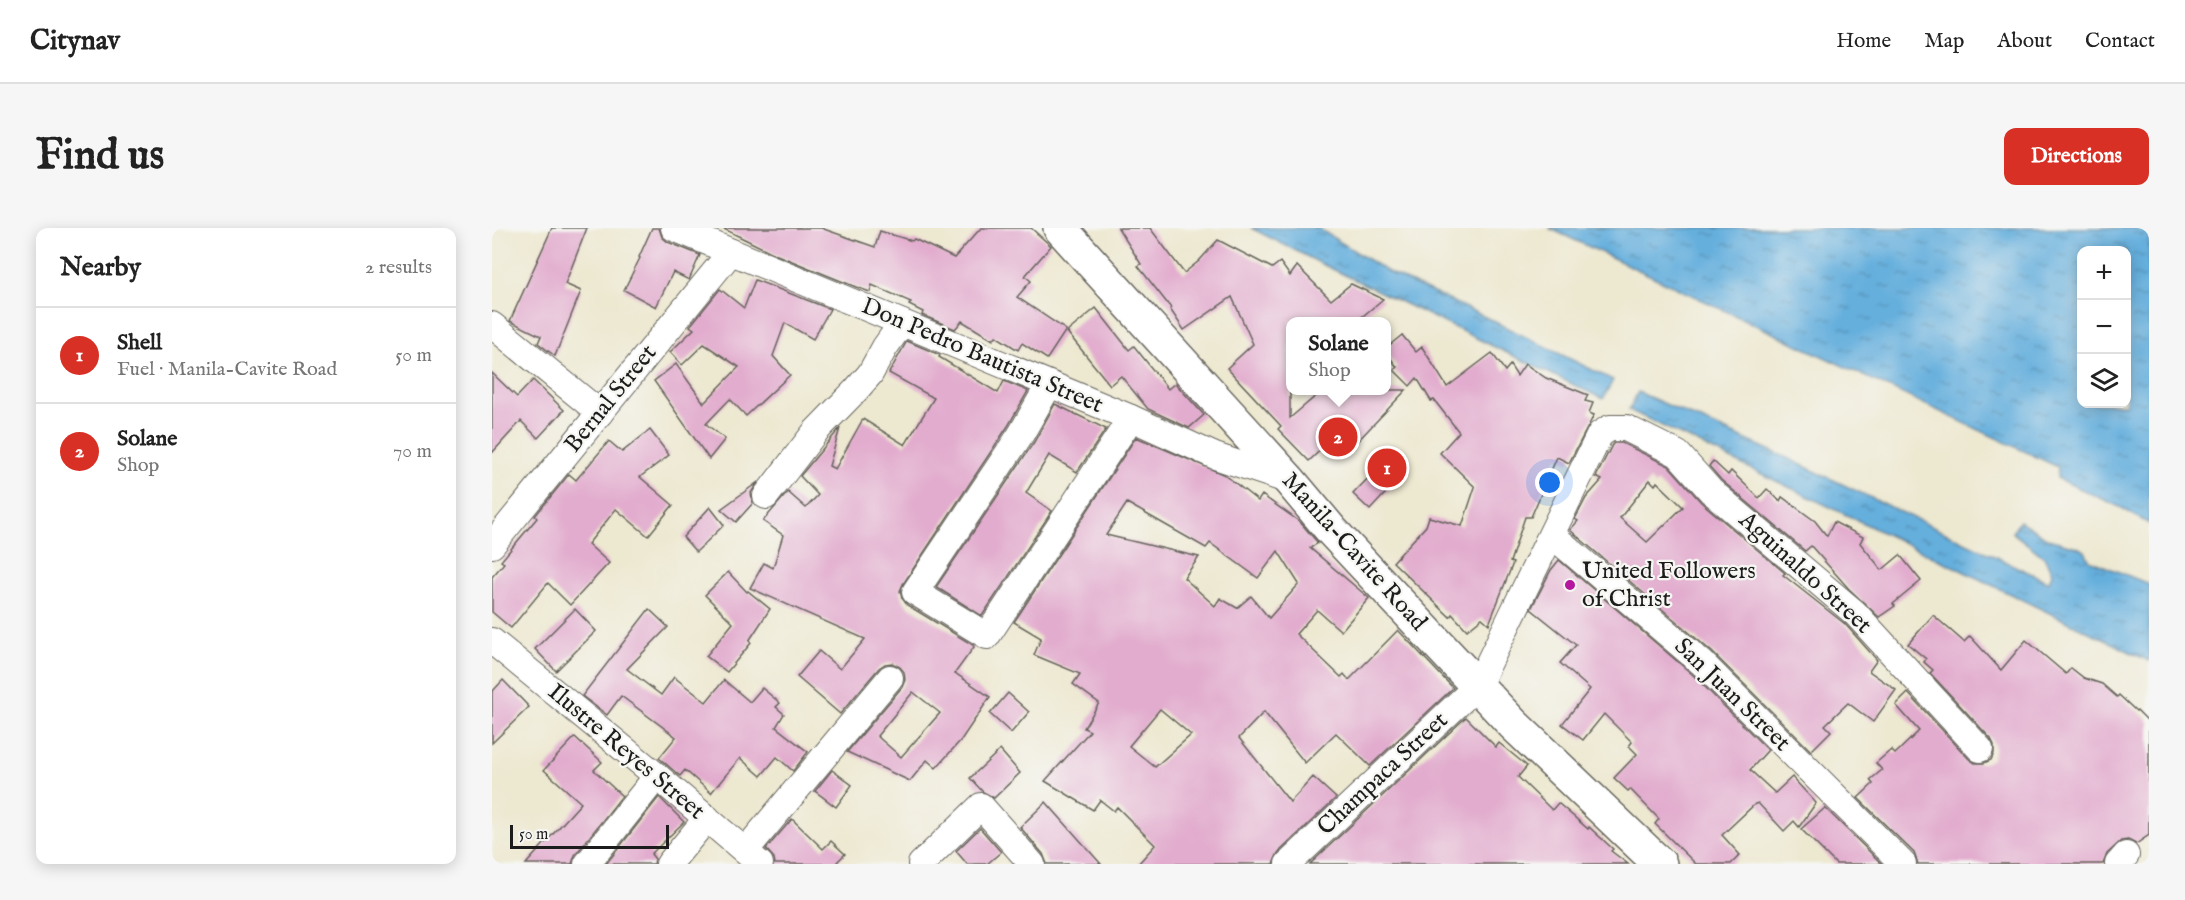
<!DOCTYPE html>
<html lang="en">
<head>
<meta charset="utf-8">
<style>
  body { margin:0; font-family:"IM FELL English",serif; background:#f6f6f6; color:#222 }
  .controls { position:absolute; right:18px; top:18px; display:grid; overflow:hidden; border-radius:12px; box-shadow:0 3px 15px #0003 }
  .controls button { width:54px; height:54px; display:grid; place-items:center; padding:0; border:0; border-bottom:2px solid #e0e0e0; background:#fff; color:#222; font:30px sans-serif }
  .scale { position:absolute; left:18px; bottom:15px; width:159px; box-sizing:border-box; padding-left:6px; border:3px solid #1c1c1c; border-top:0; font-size:16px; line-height:21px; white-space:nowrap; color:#1c1c1c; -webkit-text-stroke:4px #f6f6f2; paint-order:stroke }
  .you { position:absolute; left:1058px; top:255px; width:21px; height:21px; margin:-15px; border:4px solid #fff; border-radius:50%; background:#1a73e8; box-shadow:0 0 0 9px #1a73e833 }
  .badge { display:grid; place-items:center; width:39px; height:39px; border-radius:50%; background:#d93025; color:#fff; font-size:20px; font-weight:700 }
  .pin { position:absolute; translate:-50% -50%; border:3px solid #fff; box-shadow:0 2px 6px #0006 }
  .popup { position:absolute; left:794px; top:89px; width:105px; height:78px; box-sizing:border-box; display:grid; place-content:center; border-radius:12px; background:#fff; filter:drop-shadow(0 2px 4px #0005); font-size:20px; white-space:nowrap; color:#767676 }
  .popup b { font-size:22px; color:#222 }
  .popup::after { content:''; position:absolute; left:50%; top:100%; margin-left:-12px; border:12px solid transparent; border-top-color:#fff }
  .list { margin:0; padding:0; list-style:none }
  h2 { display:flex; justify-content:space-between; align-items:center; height:78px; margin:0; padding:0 24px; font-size:26px }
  h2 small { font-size:20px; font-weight:400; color:#767676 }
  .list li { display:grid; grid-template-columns:39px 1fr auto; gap:18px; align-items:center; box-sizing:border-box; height:96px; padding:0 24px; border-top:2px solid #e0e0e0 }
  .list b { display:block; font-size:22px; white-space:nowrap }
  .list p { margin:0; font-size:20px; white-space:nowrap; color:#767676 }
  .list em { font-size:20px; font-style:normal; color:#767676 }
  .icon { flex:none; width:33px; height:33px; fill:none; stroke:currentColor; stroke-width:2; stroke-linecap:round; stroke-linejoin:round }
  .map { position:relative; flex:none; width:1657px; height:636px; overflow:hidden; border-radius:12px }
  header { display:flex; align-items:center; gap:36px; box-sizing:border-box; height:84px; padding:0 30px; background:#fff; border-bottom:2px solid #e0e0e0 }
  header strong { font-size:28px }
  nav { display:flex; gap:33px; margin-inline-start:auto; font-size:21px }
  .intro { display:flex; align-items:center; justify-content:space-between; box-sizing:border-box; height:144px; padding:0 36px }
  h1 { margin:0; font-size:42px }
  .button { padding:15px 27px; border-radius:12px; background:#d93025; color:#fff; font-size:21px; font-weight:700 }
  main { display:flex; gap:36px; padding:0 36px }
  aside { flex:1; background:#fff; border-radius:12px; box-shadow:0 3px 15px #0003 }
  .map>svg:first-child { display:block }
  .water { fill:url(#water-ripples); stroke:#40667c; stroke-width:1.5; fill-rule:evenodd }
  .building { fill:#e2acce; fill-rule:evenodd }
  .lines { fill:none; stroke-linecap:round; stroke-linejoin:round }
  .street-casing { stroke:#65635b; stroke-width:28 }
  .secondary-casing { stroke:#65635b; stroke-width:36 }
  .street { stroke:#fff; stroke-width:26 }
  .secondary { stroke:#fff; stroke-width:33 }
  .poi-dot { fill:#b5179e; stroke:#f6f6f2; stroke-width:2 }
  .labels { text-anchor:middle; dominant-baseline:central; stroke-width:4.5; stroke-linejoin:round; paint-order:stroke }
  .street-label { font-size:24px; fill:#1c1c1c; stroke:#f6f6f2 }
  .poi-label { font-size:24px; fill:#1c1c1c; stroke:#f6f6f2; text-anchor:start }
</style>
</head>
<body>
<header>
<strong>Citynav</strong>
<nav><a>Home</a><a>Map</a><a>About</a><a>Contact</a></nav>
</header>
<div class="intro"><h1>Find us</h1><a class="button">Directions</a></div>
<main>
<aside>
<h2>Nearby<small>2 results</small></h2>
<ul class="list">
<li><span class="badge">1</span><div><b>Shell</b><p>Fuel · Manila-Cavite Road</p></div><em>50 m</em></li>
<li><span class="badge">2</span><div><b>Solane</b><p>Shop</p></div><em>70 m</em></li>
</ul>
</aside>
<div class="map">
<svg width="1657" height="636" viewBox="0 0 1657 636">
  <defs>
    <pattern id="water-ripples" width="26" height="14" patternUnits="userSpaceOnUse" patternTransform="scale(1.5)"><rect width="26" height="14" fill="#65afdd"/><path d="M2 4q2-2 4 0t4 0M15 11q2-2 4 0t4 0" fill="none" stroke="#528eb2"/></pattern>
  </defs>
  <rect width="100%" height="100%" fill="#f6f6f2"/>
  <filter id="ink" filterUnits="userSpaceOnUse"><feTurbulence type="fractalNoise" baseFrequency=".0167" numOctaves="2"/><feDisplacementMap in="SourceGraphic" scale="12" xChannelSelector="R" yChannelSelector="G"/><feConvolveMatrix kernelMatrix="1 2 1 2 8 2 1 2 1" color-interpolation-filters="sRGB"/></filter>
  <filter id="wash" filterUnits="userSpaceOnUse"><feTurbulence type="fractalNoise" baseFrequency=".008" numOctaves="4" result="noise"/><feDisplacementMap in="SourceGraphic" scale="24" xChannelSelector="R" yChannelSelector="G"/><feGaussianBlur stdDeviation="1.35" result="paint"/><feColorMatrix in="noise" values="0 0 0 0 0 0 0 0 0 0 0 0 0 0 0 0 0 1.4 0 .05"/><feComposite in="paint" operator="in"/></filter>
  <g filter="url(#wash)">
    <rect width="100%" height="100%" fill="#ede8d0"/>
    <g class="water">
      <path d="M759 0H826L896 44 989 87 1121 152 1111 171 832 37Z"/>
      <path d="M1057 0H1657V296L1630 280 1565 250 1566 239ZM1634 22V176H1590V22Z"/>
      <path d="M1146 164 1295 230 1557 354 1560 345 1552 329 1520 304 1528 293 1556 311 1585 319 1593 323 1597 332 1657 356V433L1137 182Z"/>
    </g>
    <g id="blocks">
      <g class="building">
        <path d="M60 0H95L73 56 89 63 63 128 46 115 49 108 18 93Z"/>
        <path d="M160 0H167L170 9 176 14 208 27 197 52 181 44 164 79 132 62 148 30 147 29Z"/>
        <path d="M230 0H329L383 19 388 3 420 13 422 11 462 30 489 0H539L559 18 533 48 539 53 525 69 574 102 555 131 530 115 526 122 504 108 501 112 470 93 463 101 430 87 431 84 417 77 419 74 380 57 378 64 364 59 285 27Z"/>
        <path d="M626 0H658L692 45 707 33 726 12 780 40 788 34 798 48 805 38 839 72 859 56 891 71 865 93H798V190L831 162H914L860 219 846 205 817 233 786 201 789 198 735 140 761 116 740 69 692 102 678 81 679 80 646 38 649 36Z"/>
        <path d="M263 52 338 81 321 111 293 95 281 128 298 147 254 188 238 171 214 196 233 211 217 231 162 153 184 136 212 175 247 139 212 116 190 137 178 124 202 101 198 98 228 61 252 80Z"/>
        <path d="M604 80 637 122 642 118 676 161 683 155 712 187 697 200 656 181 629 148 618 157 575 104Z"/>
        <path d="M910 107 924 124 930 119 955 159 1000 125 1013 143 1018 137 1025 148 1033 136 1054 150 1096 167 1093 173 1101 175 1097 185 1102 187 1077 235 1065 229 1039 289H1033L1018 334 1021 335 997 396 990 390 975 402 960 386 958 389 901 334 934 298 937 289 970 298 983 259 948 225 967 204 942 172 939 173 925 150 918 158 902 142 905 139 894 124V120Z"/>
        <path d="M415 113 448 127 447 129 506 165 512 153 536 163 516 198 411 356 408 363 410 370 415 377 481 417 482 419 463 445 498 469 469 512 444 540 435 532 418 553 355 524 410 459 413 452 412 444 408 439 400 435 393 436 387 440 348 486 305 449 327 423 348 441 373 411 258 360 272 335 281 340 291 307 271 293 296 264 314 280 326 267 308 248 348 200 337 238 343 241 371 191 413 217 442 170 397 145ZM421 464 448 485 409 529 385 508Z"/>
        <path d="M0 145 25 169 41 152 72 182 46 210 29 193 0 225Z"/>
        <path d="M563 176 614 201 585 244 557 227 534 265 560 283 490 388 444 359 542 214Z"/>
        <path d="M158 202 177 227 148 249 181 277 156 308 124 281 96 316 117 335 78 377 56 355 19 400 0 384V349L12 335 9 333 45 290 43 288 77 246 84 252 117 213 130 224Z"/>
        <path d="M644 209 733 247 766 273 770 267 808 294 826 315 818 320 877 370 849 403 825 382 804 406 849 449 852 446 857 452 906 402 961 460 878 538 844 505 813 535 772 484 747 510 798 574 821 549 844 570 786 625 781 636H646L663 617 625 579 622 583 608 572 601 582 553 553 598 503 592 500 607 475 581 456 588 446 542 427 549 410 522 394ZM635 275 714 320 718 315 766 350 786 323 807 356 777 390 759 368 745 380 728 370 723 378 692 350 707 329 614 307ZM668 481 699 507 663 539 637 518Z"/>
        <path d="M1122 215H1130L1177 238 1209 274 1293 345 1291 347 1353 396 1385 432 1377 443 1404 462 1381 494 1356 475 1333 497 1339 503 1319 523 1220 424 1078 302 1086 293 1083 291 1094 270 1110 252 1104 249 1120 217ZM1158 252 1163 257 1165 254 1191 279 1155 314 1128 290Z"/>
        <path d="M897 228 913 244 878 282 861 266Z"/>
        <path d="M1221 233 1236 247 1239 243 1267 270 1275 261 1288 273 1290 269 1323 293 1335 308 1342 294 1371 309 1368 315 1390 342 1408 327 1429 353 1401 376 1403 378 1387 389 1357 361 1319 318 1313 323 1229 252 1217 238Z"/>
        <path d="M266 254 259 265 261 275 244 294 229 281Z"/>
        <path d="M218 279 232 297 204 324 191 309Z"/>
        <path d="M1067 332 1200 446 1276 522 1258 542 1283 565 1300 549 1324 575 1307 599 1302 593 1292 603 1266 575 1263 576 1230 607 1248 627 1239 636H1204L1163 596 1167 591 1138 561 1136 563 1122 550 1145 526 1137 518 1140 514 1112 486 1091 512 1070 496 1098 461 1068 435 1084 417 1039 381 1059 342Z"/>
        <path d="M236 344 255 364 256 363 278 381 257 413 259 415 235 444 214 428 241 395 213 367Z"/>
        <path d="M83 381 104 403 64 443 43 421Z"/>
        <path d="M157 381 176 399 135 441 169 467 182 449 214 474 232 452 258 474 270 460 288 475 284 479 292 486 284 499 316 524 301 543 285 529 269 548 248 530 219 565 193 542 188 548 167 530 184 509 129 468 115 487 90 468Z"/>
        <path d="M1441 387 1472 414 1478 408 1509 442 1534 412 1574 446 1579 440 1592 450 1610 456 1625 469 1627 467 1644 483 1645 482 1657 494V607L1644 616 1636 612 1629 613 1615 626 1611 636H1426L1422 625 1366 570 1381 556 1378 552 1390 542 1384 535 1399 522 1403 526 1427 503 1404 477 1416 465 1477 531 1483 535H1492L1499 532 1502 525V517L1499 511 1438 445 1441 442 1432 434 1434 431 1416 416Z"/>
        <path d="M11 452 37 479 0 515V464Z"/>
        <path d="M516 465 537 484 519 505 498 486Z"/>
        <path d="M974 489 1004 519 1007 515 1035 538 1026 549 1060 582 1066 575 1096 601 1097 599 1121 621 1119 623 1136 636H818Z"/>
        <path d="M83 509 110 534 102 542 130 568 83 627 80 636H34L89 575 52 542Z"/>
        <path d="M508 522 528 545 502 570 491 564 478 550Z"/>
        <path d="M340 542 360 557 344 579 323 563Z"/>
        <path d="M167 569 192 594 159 626 163 631 162 636H114Z"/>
        <path d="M554 574 609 636H555L551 626 528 599Z"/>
        <path d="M1333 580 1390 636H1344L1309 601Z"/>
        <path d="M300 591 331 621 339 613 353 626 345 634 347 636H283L282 630 274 621Z"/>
        <path d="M488 600 509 624 495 636H475L464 623Z"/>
      </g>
    </g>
  </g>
  <g filter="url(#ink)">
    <use href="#blocks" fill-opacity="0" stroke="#65635b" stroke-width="1.5"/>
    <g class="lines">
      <g class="street-casing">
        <g id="street">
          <path d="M182 0 639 190 723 228 798 253"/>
          <path d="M0 97 108 185"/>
          <path d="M557 157 529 206 423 364 495 408 639 190"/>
          <path d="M274 268 324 203 364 162 378 146 393 119 410 95"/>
          <path d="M1060 307 1210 435 1411 636"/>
          <path d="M0 317 239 24"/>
          <path d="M0 413 165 548 268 636"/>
          <path d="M253 623 398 450"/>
          <path d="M95 636 165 548"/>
          <path d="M177 636 215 590"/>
          <path d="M429 636 489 578 540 636"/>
          <path d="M796 636 986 457 1108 206 1118 200H1134L1186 226 1219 263 1363 385 1488 521"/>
          <path d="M1626 636 1634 627"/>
        </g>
      </g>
      <g class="secondary-casing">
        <path id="secondary" d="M568 0 798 253 840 303 1021 496 1168 636"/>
      </g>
      <use href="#street" class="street"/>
      <use href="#secondary" class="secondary"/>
    </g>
  </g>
  <circle class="poi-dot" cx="1078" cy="357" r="6"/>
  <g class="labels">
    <g class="street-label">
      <text transform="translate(490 128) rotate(23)">Don Pedro Bautista Street</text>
      <text transform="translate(119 171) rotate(-51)">Bernal Street</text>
      <text transform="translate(862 324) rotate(48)">Manila-Cavite Road</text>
      <text transform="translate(1313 345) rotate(42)">Aguinaldo Street</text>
      <text transform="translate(1240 467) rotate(44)">San Juan Street</text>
      <text transform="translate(134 524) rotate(40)">Ilustre Reyes Street</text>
      <text transform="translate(891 546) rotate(-43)">Champaca Street</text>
    </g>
    <g class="poi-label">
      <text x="1090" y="343">United Followers<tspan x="1090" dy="28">of Christ</tspan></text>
    </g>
  </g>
</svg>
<div class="controls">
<button>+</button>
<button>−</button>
<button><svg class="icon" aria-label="layers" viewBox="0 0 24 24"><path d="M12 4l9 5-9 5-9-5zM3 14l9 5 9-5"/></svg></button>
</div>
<div class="scale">50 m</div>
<div class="you"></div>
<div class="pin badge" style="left:895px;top:240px">1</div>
<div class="pin badge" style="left:846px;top:209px">2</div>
<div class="popup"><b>Solane</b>Shop</div>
</div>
</main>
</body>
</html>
